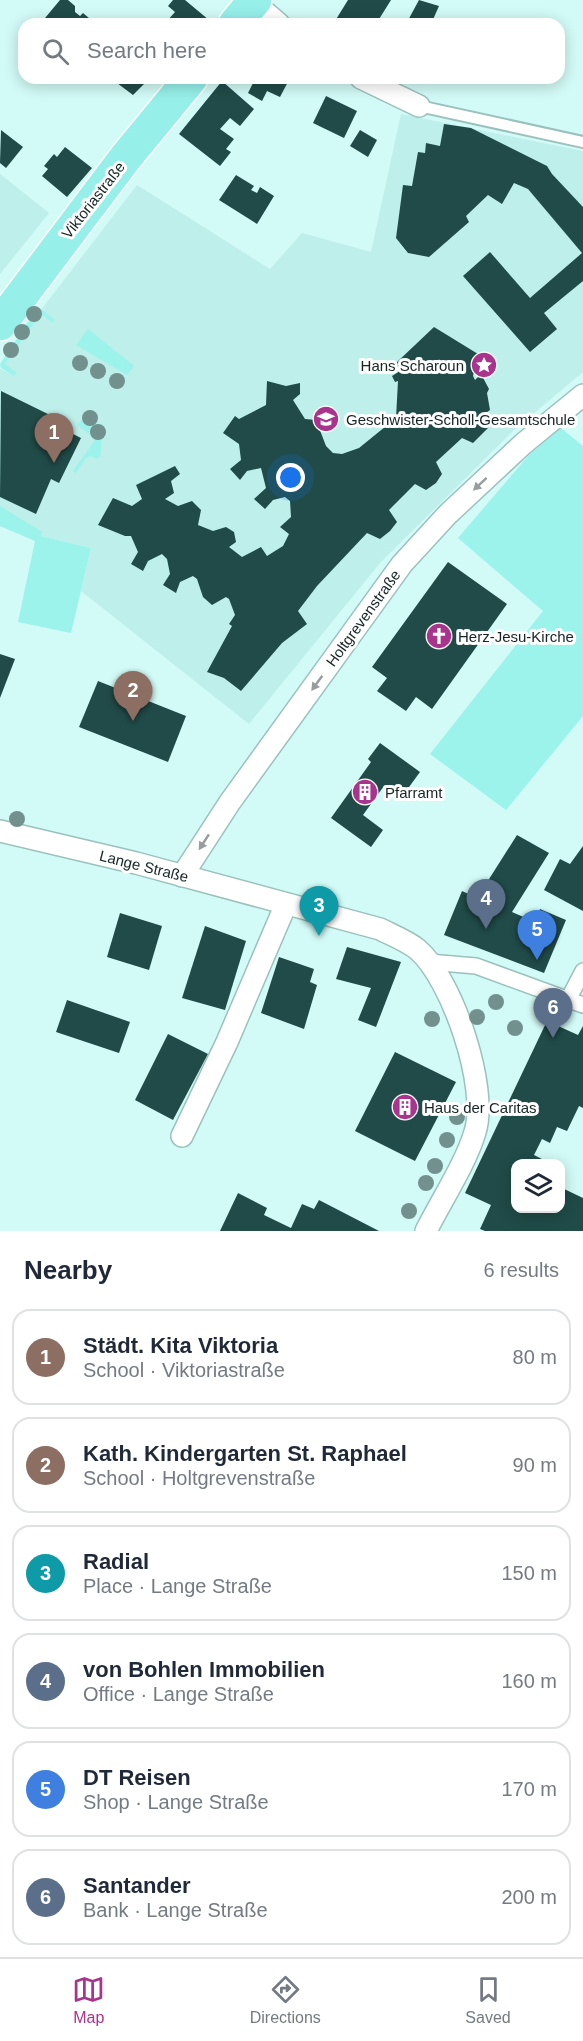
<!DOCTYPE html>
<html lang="en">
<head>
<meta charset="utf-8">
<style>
  body { margin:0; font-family:Helvetica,sans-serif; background:#f2f2f3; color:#1f2937 }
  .controls { position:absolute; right:18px; bottom:18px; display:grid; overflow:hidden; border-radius:12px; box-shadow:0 3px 15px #0003 }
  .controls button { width:54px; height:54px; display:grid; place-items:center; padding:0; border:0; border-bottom:2px solid #e0e1e3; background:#fff; color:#1f2937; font:30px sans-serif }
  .you { position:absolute; left:291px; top:478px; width:21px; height:21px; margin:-15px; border:4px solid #fff; border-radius:50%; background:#1a73e8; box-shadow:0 0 0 9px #1a73e833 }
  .badge { display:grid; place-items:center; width:39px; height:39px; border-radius:50%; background:#a9348d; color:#fff; font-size:20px; font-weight:700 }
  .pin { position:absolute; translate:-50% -50px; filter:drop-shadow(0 2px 3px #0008) }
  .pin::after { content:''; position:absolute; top:32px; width:21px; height:18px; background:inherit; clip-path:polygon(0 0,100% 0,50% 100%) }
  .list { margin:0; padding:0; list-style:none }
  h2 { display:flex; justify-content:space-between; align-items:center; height:78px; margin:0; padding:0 24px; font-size:26px }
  h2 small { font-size:20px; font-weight:400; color:#747a83 }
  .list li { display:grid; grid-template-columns:39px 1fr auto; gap:18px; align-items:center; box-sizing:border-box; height:96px; margin:0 12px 12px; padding:0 12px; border:2px solid #e0e1e3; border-radius:18px }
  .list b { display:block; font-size:22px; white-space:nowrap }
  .list p { margin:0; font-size:20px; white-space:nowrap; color:#747a83 }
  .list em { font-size:20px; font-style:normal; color:#747a83 }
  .icon { flex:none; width:33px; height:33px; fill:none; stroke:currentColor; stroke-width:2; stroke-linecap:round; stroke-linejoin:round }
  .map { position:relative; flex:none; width:583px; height:1231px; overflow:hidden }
  .search { position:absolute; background:#fff; box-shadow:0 3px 15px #0003; left:18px; right:18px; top:18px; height:66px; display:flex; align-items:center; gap:15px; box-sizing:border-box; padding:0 21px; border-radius:18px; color:#747a83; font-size:22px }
  .sheet { height:726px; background:#fff }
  nav { display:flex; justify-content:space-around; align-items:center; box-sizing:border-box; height:84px; border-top:2px solid #e0e1e3; background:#fff; font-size:16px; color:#747a83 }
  nav a { display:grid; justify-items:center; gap:3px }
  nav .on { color:#a9348d }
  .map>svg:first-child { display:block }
  .built { fill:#beefea }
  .green { fill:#9bf3ec }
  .building { fill:#204b48 }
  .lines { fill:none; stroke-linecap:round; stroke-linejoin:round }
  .service-casing { stroke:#9ac1bd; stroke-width:14 }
  .pedestrian-casing { stroke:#9ac1bd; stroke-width:18 }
  .minor-casing { stroke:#9ac1bd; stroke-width:24 }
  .primary-casing { stroke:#fff; stroke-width:36 }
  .service { stroke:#fff; stroke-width:10 }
  .pedestrian { stroke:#fff; stroke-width:15 }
  .minor { stroke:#fff; stroke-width:21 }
  .primary { stroke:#96efe9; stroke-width:33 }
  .tree { fill:#72918e }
  .oneway { fill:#969d9c }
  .labels { text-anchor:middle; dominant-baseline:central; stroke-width:6; stroke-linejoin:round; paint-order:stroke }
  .street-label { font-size:15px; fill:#152523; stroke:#fefefe }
  .poi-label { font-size:15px; fill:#152523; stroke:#fefefe; text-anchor:start }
</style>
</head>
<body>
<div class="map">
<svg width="583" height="1231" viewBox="0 0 583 1231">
  <rect width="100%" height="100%" fill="#d2faf6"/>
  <g class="built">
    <path d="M401 114 583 151V372L514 430 380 563 249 724 81 591 91 548 0 526V369L14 375 16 374 5 364 9 358 41 314 53 322 54 319 41 310 137 185 270 269 302 233 371 252Z"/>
    <path d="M0 174 49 213 0 274Z"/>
  </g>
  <g class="green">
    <path d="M38 307 54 319 53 323 41 314 5 364 17 373 14 376 1 368 0 364Z"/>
    <path d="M88 329 134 366 127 375 76 345Z"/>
    <path d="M87 415C104 417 102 444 100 457L97 459 91 456 86 458 76 473 73 471 96 439 77 425Z"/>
    <path d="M561 428 583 446V716L506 810 430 754 543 611 458 538 529 455Z"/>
    <path d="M0 506 42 532 41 536 91 548 71 633 18 622 35 541 0 526Z"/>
  </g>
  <g class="building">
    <path d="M60 0H68L75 6V12L80 16 83 13 96 24H44L47 20 45 18Z"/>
    <path d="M173 0H185L209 20 208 24H171L167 21 175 12 168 6Z"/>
    <path d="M348 0H391L376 24H340L335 21Z"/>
    <path d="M419 0 439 6 431 24H406Z"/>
    <path d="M102 78H150L133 95 113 80 110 84Z"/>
    <path d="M243 78H290L280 97 267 91 262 101 248 93 253 83Z"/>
    <path d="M222 81 254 109 240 126 230 118 220 129 234 139 226 149 231 152 220 166 179 134Z"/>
    <path d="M326 96 357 111 344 138 313 123Z"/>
    <path d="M444 124 471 128 547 166 552 174 583 207V281L544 313 557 329 530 352 463 276 490 252 530 298 582 253 528 189 514 183 502 204 488 195 466 216 469 222 429 257 408 253 396 238 403 185 412 186 418 152 425 153 426 143 440 146Z"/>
    <path d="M1 130 23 147 6 168 0 163Z"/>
    <path d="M360 130 377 140 368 157 350 146Z"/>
    <path d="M65 147 92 168 67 197 42 176 48 169 44 166 54 154 57 157Z"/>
    <path d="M236 175 254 186 251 190 257 193 260 187 274 196 257 224 219 200Z"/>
    <path d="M434 327 478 354 473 376 475 380 481 374 489 389 487 393 490 410 483 415 490 426 473 443 462 438 436 462 442 474 436 483 426 490 415 484 389 510 397 522 390 531 380 539 367 533 317 586 298 611 307 624 282 643 241 691 224 678 207 672 232 626 229 624 235 615 229 599 226 597 212 605 203 597 197 579 193 576 180 582 176 593 163 585 170 574 167 559 162 554 148 561 143 571 131 564 138 552 131 536H125L98 525 113 498 132 506 142 499 136 485 175 466 180 474 171 481 174 493 165 499 178 506 192 501 201 510 198 525 213 531 226 527 234 532 236 542 229 547 242 557 261 547 267 556 283 546 289 534 280 527 291 517 290 501 285 497 273 500 265 509 254 499 266 488 261 468 247 471 240 480 230 469 241 460 239 444 223 433 235 416 239 419 266 405 267 381 286 386 300 383V394L293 400 305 419 316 420 326 446 333 453 342 454 359 448 396 418 398 381 395 382 392 376 400 371 396 363Z"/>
    <path d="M1 391 50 415 45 425 53 428 55 425 81 438 59 483 51 479 36 514 0 497Z"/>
    <path d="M448 562 507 604 432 709 416 697 406 711 377 691 387 678 372 667Z"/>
    <path d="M0 654 15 659 0 698Z"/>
    <path d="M98 681 186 716 168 762 79 727Z"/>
    <path d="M380 743 420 772 401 798 384 786 363 815 383 830 371 847 331 818 371 762 368 759Z"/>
    <path d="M517 835 549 853 512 912 535 922 540 909 566 920 544 973 444 935 462 891 477 898Z"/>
    <path d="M583 846V911L544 890 560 859 570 864Z"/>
    <path d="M120 913 162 926 149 970 107 957Z"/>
    <path d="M205 926 246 941 225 1010 182 998Z"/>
    <path d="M347 947 401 962 376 1027 358 1020 371 988 336 979Z"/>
    <path d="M279 957 314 969 310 982 317 985 304 1029 261 1013Z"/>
    <path d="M67 1000 130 1022 119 1053 56 1032Z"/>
    <path d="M547 1021 578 1035 583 1026V1108L579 1106 567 1131 557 1127 550 1143 542 1139 534 1155 542 1159 540 1164H516V1208H560V1187L583 1198V1231H485L480 1229 491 1205 465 1193Z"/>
    <path d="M168 1034 208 1054 173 1120 135 1100Z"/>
    <path d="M395 1052 456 1082 415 1161 355 1131Z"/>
    <path d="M238 1193 267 1208 264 1215 291 1228 302 1204 314 1209 319 1200 379 1231H220Z"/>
  </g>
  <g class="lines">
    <g class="service-casing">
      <path id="service" d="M419 106 583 142"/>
    </g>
    <g class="pedestrian-casing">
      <g id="pedestrian">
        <path d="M429 962 476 966 583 1005"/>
        <path d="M569 998 583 971"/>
      </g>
    </g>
    <g class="minor-casing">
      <g id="minor">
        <path d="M251 0 279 24"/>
        <path d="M361 78 419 106"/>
        <path d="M0 831 136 863 380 929C392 935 407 941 417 949 452 978 489 1088 475 1132 466 1163 441 1201 426 1231"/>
        <path d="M182 876 230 802 402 564 448 514 523 444 583 395"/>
        <path d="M182 1136 227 1042 286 904"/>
      </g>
    </g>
    <g class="primary-casing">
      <g id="primary">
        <path d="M235 24 255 0"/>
        <path d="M0 324 126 157 191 78"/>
      </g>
    </g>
    <use href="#service" class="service"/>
    <use href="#pedestrian" class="pedestrian"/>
    <use href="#minor" class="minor"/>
    <use href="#primary" class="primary"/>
  </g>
  <g class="tree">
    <circle cx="34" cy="314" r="8"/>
    <circle cx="22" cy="332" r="8"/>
    <circle cx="11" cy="350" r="8"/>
    <circle cx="80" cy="363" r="8"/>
    <circle cx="98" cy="371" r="8"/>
    <circle cx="117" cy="381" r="8"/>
    <circle cx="90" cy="418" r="8"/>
    <circle cx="98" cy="432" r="8"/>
    <circle cx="17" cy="819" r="8"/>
    <circle cx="496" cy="1002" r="8"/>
    <circle cx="477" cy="1017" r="8"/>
    <circle cx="432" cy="1019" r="8"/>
    <circle cx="515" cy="1028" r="8"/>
    <circle cx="457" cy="1117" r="8"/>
    <circle cx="447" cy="1140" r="8"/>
    <circle cx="435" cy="1166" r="8"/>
    <circle cx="426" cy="1183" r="8"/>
    <circle cx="409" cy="1211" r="8"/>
  </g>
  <defs><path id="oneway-solid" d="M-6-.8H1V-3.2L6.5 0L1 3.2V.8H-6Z" transform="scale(1.5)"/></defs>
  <g class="oneway">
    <use href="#oneway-solid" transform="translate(480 484) rotate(137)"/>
    <use href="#oneway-solid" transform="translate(317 683) rotate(126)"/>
    <use href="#oneway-solid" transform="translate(204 842) rotate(123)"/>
  </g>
  <defs>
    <g id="sight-disc" transform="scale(1.35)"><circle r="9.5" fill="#a9348d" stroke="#fefefe"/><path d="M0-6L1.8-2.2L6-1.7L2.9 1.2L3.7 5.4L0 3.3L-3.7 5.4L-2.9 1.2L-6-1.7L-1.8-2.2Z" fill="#fff"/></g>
    <g id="school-disc" transform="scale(1.35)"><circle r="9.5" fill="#a9348d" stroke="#fefefe"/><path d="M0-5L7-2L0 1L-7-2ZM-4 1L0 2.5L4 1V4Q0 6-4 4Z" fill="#fff"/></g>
    <g id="church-disc" transform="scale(1.35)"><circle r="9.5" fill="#a9348d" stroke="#fefefe"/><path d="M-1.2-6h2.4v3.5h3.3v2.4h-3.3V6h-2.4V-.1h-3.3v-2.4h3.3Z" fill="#fff"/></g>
    <g id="building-disc" transform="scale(1.35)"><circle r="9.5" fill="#a9348d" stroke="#fefefe"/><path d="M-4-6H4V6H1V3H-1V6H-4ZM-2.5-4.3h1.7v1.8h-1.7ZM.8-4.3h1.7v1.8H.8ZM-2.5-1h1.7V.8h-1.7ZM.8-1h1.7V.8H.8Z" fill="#fff"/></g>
  </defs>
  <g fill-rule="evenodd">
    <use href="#sight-disc" x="484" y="365"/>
    <use href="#school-disc" x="326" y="419"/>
    <use href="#church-disc" x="439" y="636"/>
    <use href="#building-disc" x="365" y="792"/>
    <use href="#building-disc" x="405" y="1107"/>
  </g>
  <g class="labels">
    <g class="street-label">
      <text transform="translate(93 200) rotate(-52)">Viktoriastraße</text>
      <text transform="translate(363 618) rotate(-54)">Holtgrevenstraße</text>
      <text transform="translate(144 866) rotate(14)">Lange Straße</text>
    </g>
    <g class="poi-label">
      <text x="464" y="365" text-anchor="end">Hans Scharoun</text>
      <text x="346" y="419">Geschwister-Scholl-Gesamtschule</text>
      <text x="458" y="636">Herz-Jesu-Kirche</text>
      <text x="385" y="792">Pfarramt</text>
      <text x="424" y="1107">Haus der Caritas</text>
    </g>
  </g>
</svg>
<div class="controls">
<button><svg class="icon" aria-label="layers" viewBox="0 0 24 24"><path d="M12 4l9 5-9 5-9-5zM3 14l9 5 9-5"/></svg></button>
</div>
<div class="you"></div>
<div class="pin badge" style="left:54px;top:463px;background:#8d6e63">1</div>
<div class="pin badge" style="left:133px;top:721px;background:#8d6e63">2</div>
<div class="pin badge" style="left:319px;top:936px;background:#0f9aa8">3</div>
<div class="pin badge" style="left:486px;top:929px;background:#5c6f8a">4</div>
<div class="pin badge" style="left:537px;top:960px;background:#3f7fe0">5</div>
<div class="pin badge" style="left:553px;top:1038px;background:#5c6f8a">6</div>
<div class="search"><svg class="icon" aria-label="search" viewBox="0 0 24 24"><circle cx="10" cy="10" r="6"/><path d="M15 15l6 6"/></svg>Search here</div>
</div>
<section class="sheet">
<h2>Nearby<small>6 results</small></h2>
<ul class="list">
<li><span class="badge" style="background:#8d6e63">1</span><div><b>Städt. Kita Viktoria</b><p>School · Viktoriastraße</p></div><em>80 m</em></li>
<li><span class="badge" style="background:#8d6e63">2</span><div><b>Kath. Kindergarten St. Raphael</b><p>School · Holtgrevenstraße</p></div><em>90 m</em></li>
<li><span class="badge" style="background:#0f9aa8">3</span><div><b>Radial</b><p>Place · Lange Straße</p></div><em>150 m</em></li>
<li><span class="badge" style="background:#5c6f8a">4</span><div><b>von Bohlen Immobilien</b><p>Office · Lange Straße</p></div><em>160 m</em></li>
<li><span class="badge" style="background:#3f7fe0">5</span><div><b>DT Reisen</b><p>Shop · Lange Straße</p></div><em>170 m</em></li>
<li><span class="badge" style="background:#5c6f8a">6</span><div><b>Santander</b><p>Bank · Lange Straße</p></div><em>200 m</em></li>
</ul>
</section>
<nav>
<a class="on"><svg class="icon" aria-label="map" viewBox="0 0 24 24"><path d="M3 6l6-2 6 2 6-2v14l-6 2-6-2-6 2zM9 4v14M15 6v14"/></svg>Map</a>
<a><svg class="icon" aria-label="directions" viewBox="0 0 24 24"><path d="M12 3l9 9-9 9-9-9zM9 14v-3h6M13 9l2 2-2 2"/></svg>Directions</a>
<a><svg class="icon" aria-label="saved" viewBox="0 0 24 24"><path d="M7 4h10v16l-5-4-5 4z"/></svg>Saved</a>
</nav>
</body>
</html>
